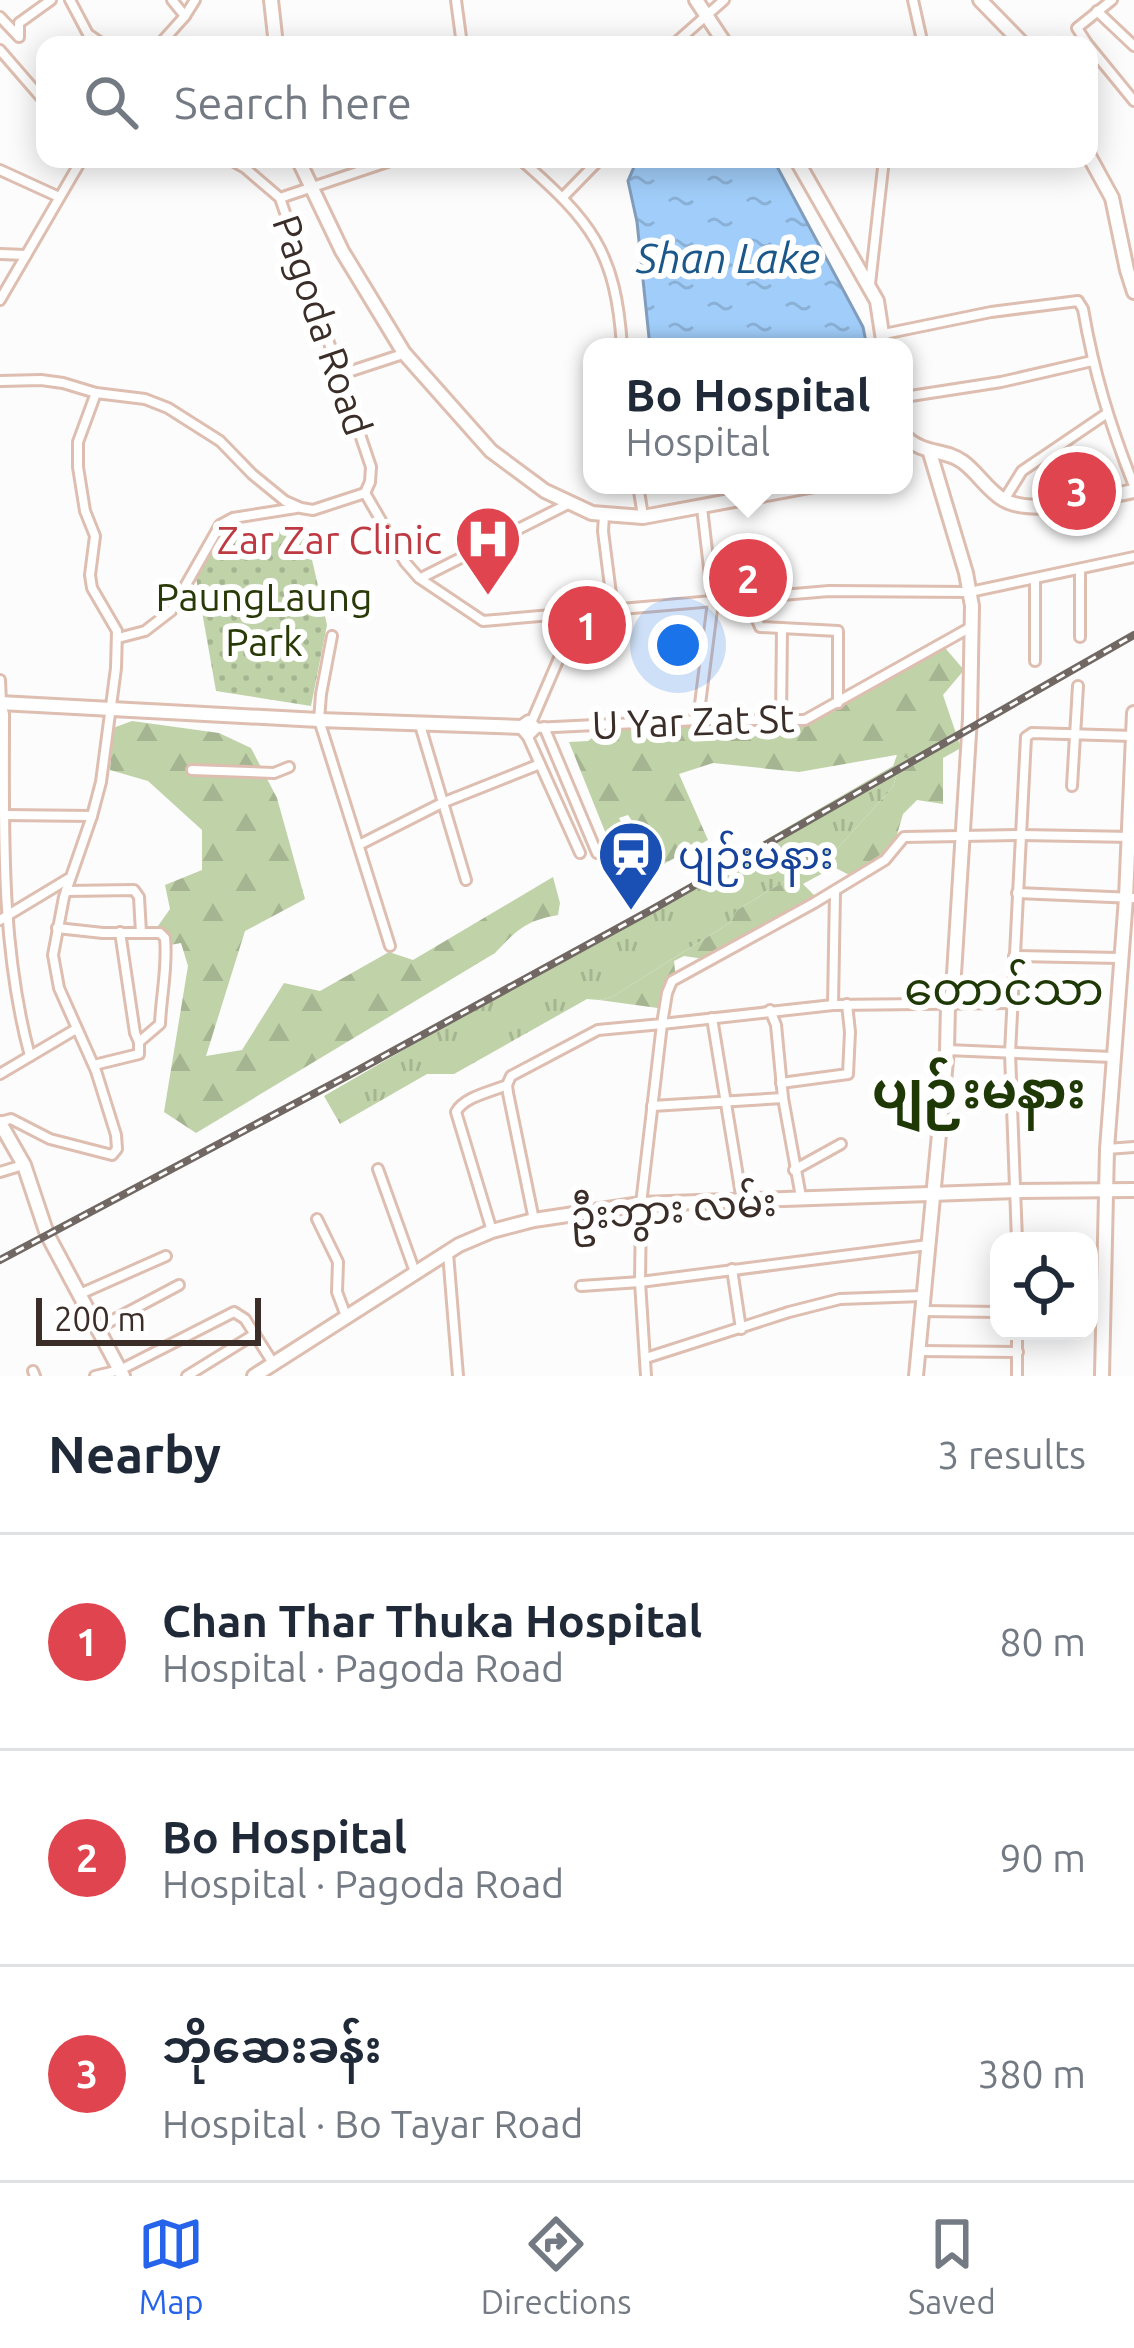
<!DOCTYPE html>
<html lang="en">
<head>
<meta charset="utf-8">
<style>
  body { margin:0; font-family:Ubuntu,"Noto Sans Myanmar",sans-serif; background:#f2f2f3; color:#1f2937 }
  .controls { position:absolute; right:36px; bottom:36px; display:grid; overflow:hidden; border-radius:24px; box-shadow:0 6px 30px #0003 }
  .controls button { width:108px; height:108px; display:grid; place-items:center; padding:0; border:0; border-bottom:3px solid #e0e1e3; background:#fff; color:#1f2937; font:60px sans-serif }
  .scale { position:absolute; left:36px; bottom:30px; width:225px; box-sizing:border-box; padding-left:12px; border:6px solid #3b2e29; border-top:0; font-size:33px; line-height:42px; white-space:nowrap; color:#3b2e29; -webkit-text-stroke:9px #fff; paint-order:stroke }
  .you { position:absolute; left:678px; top:645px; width:42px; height:42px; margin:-30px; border:9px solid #fff; border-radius:50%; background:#1a73e8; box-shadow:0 0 0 18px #1a73e833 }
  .badge { display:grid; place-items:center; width:78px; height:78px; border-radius:50%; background:#2563eb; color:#fff; font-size:39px; font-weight:700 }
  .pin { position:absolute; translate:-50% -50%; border:6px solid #fff; box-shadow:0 3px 12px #0006 }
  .popup { position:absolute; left:583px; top:338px; width:330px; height:156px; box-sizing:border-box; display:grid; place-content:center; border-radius:24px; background:#fff; filter:drop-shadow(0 3px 9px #0005); font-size:39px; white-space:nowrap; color:#747a83 }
  .popup b { font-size:45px; color:#1f2937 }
  .popup::after { content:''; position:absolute; left:50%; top:100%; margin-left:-24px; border:24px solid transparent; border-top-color:#fff }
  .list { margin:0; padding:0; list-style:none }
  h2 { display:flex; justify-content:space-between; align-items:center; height:156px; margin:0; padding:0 48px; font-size:51px }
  h2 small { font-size:39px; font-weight:400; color:#747a83 }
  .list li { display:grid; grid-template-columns:78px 1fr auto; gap:36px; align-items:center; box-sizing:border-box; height:216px; padding:0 48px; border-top:3px solid #e0e1e3 }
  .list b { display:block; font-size:45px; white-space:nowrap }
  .list p { margin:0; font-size:39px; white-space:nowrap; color:#747a83 }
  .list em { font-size:39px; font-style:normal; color:#747a83 }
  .icon { flex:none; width:66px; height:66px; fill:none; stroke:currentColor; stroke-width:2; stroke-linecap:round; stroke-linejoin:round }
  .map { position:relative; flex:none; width:1134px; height:1376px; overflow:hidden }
  .search { position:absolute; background:#fff; box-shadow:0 6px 30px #0003; left:36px; right:36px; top:36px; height:132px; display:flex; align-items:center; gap:30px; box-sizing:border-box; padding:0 42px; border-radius:24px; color:#747a83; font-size:45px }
  .sheet { height:804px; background:#fff }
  nav { display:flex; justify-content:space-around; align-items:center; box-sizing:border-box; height:168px; border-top:3px solid #e0e1e3; background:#fff; font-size:33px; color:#747a83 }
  nav a { display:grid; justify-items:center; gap:6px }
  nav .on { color:#2563eb }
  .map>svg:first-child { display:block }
  .grass { fill:url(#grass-tufts) }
  .forest { fill:url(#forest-firs) }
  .park { fill:url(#park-dots) }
  .water { fill:url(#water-ripples); stroke:#829dbb; stroke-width:3 }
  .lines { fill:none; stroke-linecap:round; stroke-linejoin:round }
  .street-casing { stroke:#debeb0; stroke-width:14 }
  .secondary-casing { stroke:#debeb0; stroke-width:18 }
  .street { stroke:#fff; stroke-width:8 }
  .secondary { stroke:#fff; stroke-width:12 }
  .rail-casing { stroke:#716864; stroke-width:8 }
  .rail { stroke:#fff; stroke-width:3; stroke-dasharray:9; stroke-linecap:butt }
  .labels { text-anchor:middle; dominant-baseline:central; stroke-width:12; stroke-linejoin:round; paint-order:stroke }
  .street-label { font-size:39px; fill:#3b2e29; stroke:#fff }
  .health-label { font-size:39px; fill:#be3a42; stroke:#fff; text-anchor:end }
  .park-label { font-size:39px; fill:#293a07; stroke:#fff }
  .transit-label { font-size:39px; fill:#164399; stroke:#fff; text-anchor:start }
  .water-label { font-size:42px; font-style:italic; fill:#1b5789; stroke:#fff }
  .quarter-label { font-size:45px; fill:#1e3806; stroke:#fff }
  .district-label { font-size:51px; font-weight:bold; fill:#1e3806; stroke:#fff }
</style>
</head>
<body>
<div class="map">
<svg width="1134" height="1376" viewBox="0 0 1134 1376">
  <defs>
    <pattern id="grass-tufts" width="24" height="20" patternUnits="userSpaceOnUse" patternTransform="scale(3)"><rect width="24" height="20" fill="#c0d2a8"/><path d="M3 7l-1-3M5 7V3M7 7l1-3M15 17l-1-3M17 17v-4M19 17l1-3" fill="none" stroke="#a6b591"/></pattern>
    <pattern id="forest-firs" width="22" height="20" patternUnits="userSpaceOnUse" patternTransform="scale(3)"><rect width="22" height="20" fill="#c0d2a8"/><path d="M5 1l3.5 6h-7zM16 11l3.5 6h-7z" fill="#a6b591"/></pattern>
    <pattern id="park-dots" width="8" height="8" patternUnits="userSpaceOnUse" patternTransform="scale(3)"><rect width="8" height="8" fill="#c0d2a8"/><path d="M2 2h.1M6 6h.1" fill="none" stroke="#a6b591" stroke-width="1.8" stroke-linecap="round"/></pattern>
    <pattern id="water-ripples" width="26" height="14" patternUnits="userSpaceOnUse" patternTransform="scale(3)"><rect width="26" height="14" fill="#a0cdf9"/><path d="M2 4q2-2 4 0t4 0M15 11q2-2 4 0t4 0" fill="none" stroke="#8bb0d5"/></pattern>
  </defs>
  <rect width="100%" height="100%" fill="#fcfcfc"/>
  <path class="grass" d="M897 755 917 761 897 773 893 787 836 850 737 910 731 922 612 997 599 1000 587 999 454 1074H427L340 1124 324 1096 893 766Z"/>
  <g class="forest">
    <path d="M940 648 946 649 964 670 943 695 961 748 943 758V804L917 800 903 814 894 845 851 876 834 867 803 884 817 898 704 959 684 956 674 961 676 980 665 1009 599 1000 612 997 731 922 737 910 836 850 893 787 897 773 916 761 896 755 799 772 713 763 679 774 708 840 660 866 650 856 630 868 624 850 643 837 628 815 619 818 628 838 621 844 611 834H606L569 742 588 741 602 730 715 723 729 738 813 721Z"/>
    <path d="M132 721 219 733 251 748 277 798 305 899 245 931 206 1056 242 1050 284 983 320 991 389 952 413 960 553 877 560 903 558 915C525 921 517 930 495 953L196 1133 164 1112 188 966 181 943 170 945 166 935 158 926 170 909 165 885 202 870V830L148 781 110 770 113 728Z"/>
  </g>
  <path class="park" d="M304 525 327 625 311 706 216 691 195 572 210 546Z"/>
  <path class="water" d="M644 159H773L863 327 867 347H650L637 222 628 181 634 167Z"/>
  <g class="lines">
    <g class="street-casing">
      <g id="street">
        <path d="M70 0 88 34 104 45"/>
        <path d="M456 0 462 45"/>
        <path d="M913 0 923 45"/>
        <path d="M1097 11 1134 46"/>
        <path d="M185 16 195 0"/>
        <path d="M0 17 18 36"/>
        <path d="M19 37V23L51 0"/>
        <path d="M159 45 185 16 172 0"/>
        <path d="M673 45 724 0"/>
        <path d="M1088 45 1077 28 1112 0"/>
        <path d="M1089 46 1134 101"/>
        <path d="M0 50 45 102"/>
        <path d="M229 159 245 168 280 198 371 467 370 482 365 493 405 562 419 578 483 621 829 591 970 592 1134 557"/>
        <path d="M520 159C591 221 616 251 622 347"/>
        <path d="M0 170 59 197"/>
        <path d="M563 197 600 159"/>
        <path d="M280 198 396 159"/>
        <path d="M0 254 26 255"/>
        <path d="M870 284 884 159"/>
        <path d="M0 300 82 159"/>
        <path d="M884 334 991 312 1078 301 1083 309C1094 373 1110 425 1134 486"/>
        <path d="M342 374 403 354"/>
        <path d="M0 381 41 380 63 383 96 393 145 399 168 408 220 441 252 474 285 501 301 508 313 510 365 493"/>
        <path d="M904 397 1001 382 1092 361"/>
        <path d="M638 485 643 516"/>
        <path d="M1004 500 1022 471 1106 414"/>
        <path d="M604 516 603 531 613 610"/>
        <path d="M1080 569V637"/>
        <path d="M421 578 568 504"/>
        <path d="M1035 579V661"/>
        <path d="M747 597 760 627 838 631V703"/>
        <path d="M332 636 321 694 319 720 390 946"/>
        <path d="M118 638 145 631 171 611 220 525 233 518 296 508"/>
        <path d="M0 680 1 703 4 714C4 828 0 946 30 1056"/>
        <path d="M698 720 713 602 702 508"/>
        <path d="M781 720 782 628"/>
        <path d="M531 723 578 614"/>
        <path d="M420 725 466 880"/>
        <path d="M544 727 597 853"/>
        <path d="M534 728 698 720H805L971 627"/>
        <path d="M527 735 580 853"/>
        <path d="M192 770 274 773 289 767"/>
        <path d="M1072 786 1078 686"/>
        <path d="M4 815 92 816"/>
        <path d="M359 845 442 803 540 764"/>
        <path d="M66 891 134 890 139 897 141 933"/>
        <path d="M1017 893 1134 898"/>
        <path d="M0 920 68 879"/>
        <path d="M57 928 103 933H160L165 938C168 967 161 996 160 1024L139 1042V1054L94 1065"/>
        <path d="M120 932 135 1033 139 1042"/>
        <path d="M1014 956 1120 958"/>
        <path d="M833 1005 835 892"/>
        <path d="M770 1010 776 1025 783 1098 801 1197"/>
        <path d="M712 1018 742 1201"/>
        <path d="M947 1050 1112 1057"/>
        <path d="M0 1074 76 1029"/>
        <path d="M781 1083 848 1074 850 1032 847 1004"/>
        <path d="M652 1106 783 1098"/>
        <path d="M0 1122 11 1119 50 1139 112 1155 117 1149 116 1135 96 1071 59 988 53 955 64 897 92 816 101 782 116 668 117 631 92 588 90 575 95 536 85 511 78 467V442L96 393"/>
        <path d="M1107 1149 1134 1147"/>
        <path d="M378 1169 415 1272"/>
        <path d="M794 1170 841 1144"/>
        <path d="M0 1172 23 1165"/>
        <path d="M317 1219 338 1262 337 1292 346 1316"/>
        <path d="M534 1220 508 1093 507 1085 511 1076 598 1030 662 1024 667 993 672 981 814 903 885 860 904 837 1021 835 1133 837"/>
        <path d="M492 1231 456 1112C464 1097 490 1092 507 1085"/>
        <path d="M1017 1241 1010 1053 1026 737 1032 733 1133 736"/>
        <path d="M448 1253 458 1376"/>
        <path d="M732 1269 741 1329"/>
        <path d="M581 1286 640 1282 928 1245"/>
        <path d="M80 1294 166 1256"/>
        <path d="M923 1311 999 1312"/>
        <path d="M98 1328 179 1285"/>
        <path d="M919 1351 1018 1352"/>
        <path d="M646 1358 789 1312 840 1299 922 1296"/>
        <path d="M33 1371 35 1376"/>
        <path d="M95 1376 120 1370 234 1312 245 1319 273 1363"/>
        <path d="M187 1376 255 1334"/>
        <path d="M646 1376 640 1282 641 1204 662 1024 833 1005 1012 1003"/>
        <path d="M1017 1376V1331"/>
      </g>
    </g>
    <g class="secondary-casing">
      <g id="secondary">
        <path d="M271 0 276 45"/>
        <path d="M696 0 726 45"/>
        <path d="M980 0 1024 45"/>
        <path d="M1089 156 1112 198 1127 270 1134 292"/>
        <path d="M298 159 342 251 404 353 491 451 545 491 592 513 643 517 815 485"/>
        <path d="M796 159 877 301 884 347"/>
        <path d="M904 436C925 456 944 448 963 462 978 473 988 491 1004 500 1035 517 1101 497 1134 491"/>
        <path d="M0 703 319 720 522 727"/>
        <path d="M529 722 534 728 528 734 522 727Z"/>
        <path d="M0 1123 24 1165 47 1234 123 1376"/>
        <path d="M254 1376 459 1245 492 1231 534 1220 641 1204 1017 1191 1134 1190"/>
        <path d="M916 1376 947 1050 948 1004 953 990 970 718 972 606 966 573 930 453"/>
        <path d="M1102 1376 1107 1149 1126 898 1134 713"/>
      </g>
    </g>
    <use href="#street" class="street"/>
    <use href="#secondary" class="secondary"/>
    <g class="rail-casing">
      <path id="rail" d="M0 1260 351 1074 653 909 1134 635"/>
    </g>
    <use href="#rail" class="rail"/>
  </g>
  <defs>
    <g id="hospital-pin" transform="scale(3.45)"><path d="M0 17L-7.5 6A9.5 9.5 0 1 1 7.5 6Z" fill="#e0444e" stroke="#fff"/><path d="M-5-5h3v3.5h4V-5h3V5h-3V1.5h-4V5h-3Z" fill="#fff"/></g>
    <g id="station-pin" transform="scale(3.45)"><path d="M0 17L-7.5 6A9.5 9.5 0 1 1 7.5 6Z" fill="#1a4fb4" stroke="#fff"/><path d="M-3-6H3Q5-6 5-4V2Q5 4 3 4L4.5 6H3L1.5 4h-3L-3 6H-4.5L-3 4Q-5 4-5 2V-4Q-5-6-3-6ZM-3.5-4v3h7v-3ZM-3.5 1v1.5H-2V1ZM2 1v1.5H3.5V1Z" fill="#fff"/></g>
  </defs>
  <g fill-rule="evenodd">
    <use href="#hospital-pin" x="488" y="539"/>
    <use href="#station-pin" x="631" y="854"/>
  </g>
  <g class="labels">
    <g class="street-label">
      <text transform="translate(323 325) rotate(71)">Pagoda Road</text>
      <text transform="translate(693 721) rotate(-2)">U Yar Zat St</text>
      <text transform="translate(673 1208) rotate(-4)">ဦးဘွား လမ်း</text>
    </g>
    <g class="health-label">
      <text x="442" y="539">Zar Zar Clinic</text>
    </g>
    <g class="park-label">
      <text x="264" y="596">PaungLaung<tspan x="264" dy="45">Park</tspan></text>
    </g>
    <g class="transit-label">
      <text x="678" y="854">ပျဉ်းမနား</text>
    </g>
    <g class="water-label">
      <text x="728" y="257">Shan Lake</text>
    </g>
    <g class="quarter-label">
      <text x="1004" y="988">တောင်သာ</text>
    </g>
    <g class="district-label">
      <text x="979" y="1089">ပျဉ်းမနား</text>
    </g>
  </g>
</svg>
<div class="controls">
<button><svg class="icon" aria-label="locate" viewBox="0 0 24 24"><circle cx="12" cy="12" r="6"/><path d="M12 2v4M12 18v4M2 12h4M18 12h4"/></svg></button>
</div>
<div class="scale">200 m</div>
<div class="you"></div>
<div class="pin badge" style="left:587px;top:625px;background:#e0444e">1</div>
<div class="pin badge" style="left:748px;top:578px;background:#e0444e">2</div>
<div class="popup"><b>Bo Hospital</b>Hospital</div>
<div class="pin badge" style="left:1077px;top:491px;background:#e0444e">3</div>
<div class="search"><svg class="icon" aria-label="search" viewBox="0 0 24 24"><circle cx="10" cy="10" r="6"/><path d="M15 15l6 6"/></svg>Search here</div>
</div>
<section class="sheet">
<h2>Nearby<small>3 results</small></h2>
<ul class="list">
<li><span class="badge" style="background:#e0444e">1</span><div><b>Chan Thar Thuka Hospital</b><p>Hospital · Pagoda Road</p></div><em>80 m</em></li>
<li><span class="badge" style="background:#e0444e">2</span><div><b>Bo Hospital</b><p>Hospital · Pagoda Road</p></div><em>90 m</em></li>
<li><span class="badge" style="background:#e0444e">3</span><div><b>ဘိုဆေးခန်း</b><p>Hospital · Bo Tayar Road</p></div><em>380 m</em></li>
</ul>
</section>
<nav>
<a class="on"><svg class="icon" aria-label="map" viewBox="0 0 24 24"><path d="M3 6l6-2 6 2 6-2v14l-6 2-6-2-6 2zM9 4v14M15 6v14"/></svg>Map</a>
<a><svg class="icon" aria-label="directions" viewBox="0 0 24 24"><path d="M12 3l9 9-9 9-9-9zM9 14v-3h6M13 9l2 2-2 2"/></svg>Directions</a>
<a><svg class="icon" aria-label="saved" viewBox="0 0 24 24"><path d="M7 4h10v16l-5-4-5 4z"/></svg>Saved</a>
</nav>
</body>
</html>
